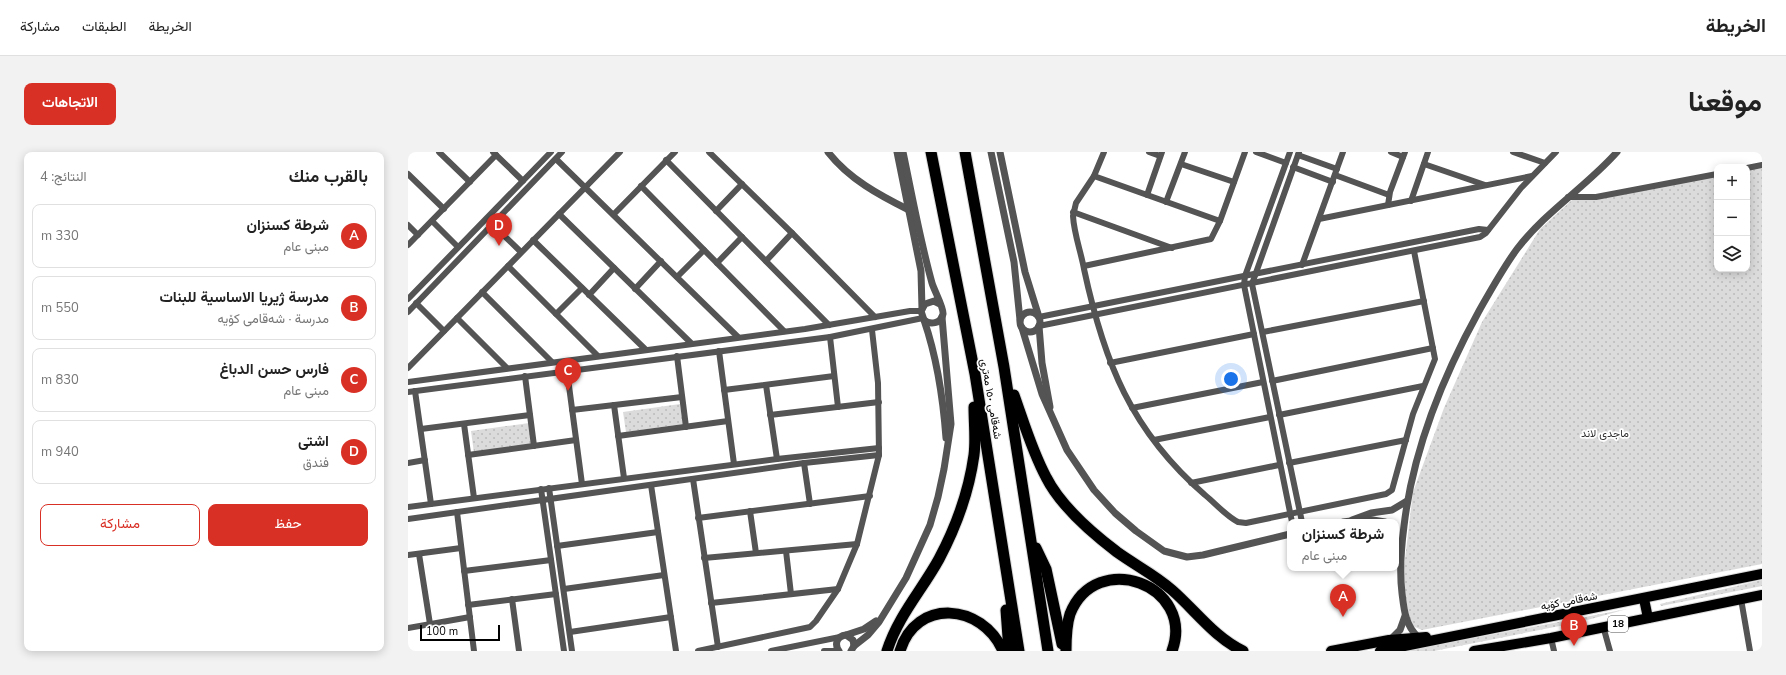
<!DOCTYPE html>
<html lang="ar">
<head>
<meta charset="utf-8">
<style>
  body { margin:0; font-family:"Nunito Sans",Vazirmatn,sans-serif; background:#f2f2f2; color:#222; direction:rtl }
  .controls { position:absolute; right:12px; top:12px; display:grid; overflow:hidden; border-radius:8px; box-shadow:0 2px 10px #0003 }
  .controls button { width:36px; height:36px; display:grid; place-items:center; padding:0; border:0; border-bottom:1px solid #e0e0e0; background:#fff; color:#222; font:20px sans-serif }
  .scale { position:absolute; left:12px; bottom:10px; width:80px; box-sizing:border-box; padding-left:4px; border:2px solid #000; border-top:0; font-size:11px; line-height:14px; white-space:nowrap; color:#000; -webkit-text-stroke:3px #fff; paint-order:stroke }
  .you { position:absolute; left:823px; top:227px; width:14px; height:14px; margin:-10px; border:3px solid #fff; border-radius:50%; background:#1a73e8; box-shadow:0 0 0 6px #1a73e833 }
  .badge { display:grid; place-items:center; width:26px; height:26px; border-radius:50%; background:#d93025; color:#fff; font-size:13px; font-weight:700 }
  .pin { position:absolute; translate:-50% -33px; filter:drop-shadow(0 1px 2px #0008) }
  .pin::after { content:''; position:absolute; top:21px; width:14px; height:12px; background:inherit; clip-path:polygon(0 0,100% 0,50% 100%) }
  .popup { position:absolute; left:879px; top:367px; width:112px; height:52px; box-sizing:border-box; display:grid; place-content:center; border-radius:8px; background:#fff; filter:drop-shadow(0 1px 3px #0005); font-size:13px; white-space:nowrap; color:#767676 }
  .popup b { font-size:15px; color:#222 }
  .popup::after { content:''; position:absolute; left:50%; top:100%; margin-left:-8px; border:8px solid transparent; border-top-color:#fff }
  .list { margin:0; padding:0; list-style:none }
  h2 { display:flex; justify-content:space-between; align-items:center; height:52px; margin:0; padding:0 16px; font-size:17px }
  h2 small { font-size:13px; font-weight:400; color:#767676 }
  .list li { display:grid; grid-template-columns:26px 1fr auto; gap:12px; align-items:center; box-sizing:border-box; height:64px; margin:0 8px 8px; padding:0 8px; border:1px solid #e0e0e0; border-radius:8px }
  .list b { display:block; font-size:15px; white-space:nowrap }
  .list p { margin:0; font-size:13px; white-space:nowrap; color:#767676 }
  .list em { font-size:13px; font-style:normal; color:#767676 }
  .actions { display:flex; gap:8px; padding:12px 16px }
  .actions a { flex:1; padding:9px 0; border:1px solid #d93025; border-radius:8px; text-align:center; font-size:14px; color:#d93025 }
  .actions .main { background:#d93025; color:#fff }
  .icon { flex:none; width:22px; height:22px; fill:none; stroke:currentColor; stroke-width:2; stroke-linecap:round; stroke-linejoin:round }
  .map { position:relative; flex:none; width:1354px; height:499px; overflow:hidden; direction:ltr; border-radius:8px }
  header { display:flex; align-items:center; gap:24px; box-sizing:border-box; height:56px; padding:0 20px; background:#fff; border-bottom:1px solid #e0e0e0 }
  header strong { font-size:19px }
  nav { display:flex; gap:22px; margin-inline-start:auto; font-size:14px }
  .intro { display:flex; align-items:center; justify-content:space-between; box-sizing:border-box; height:96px; padding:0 24px }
  h1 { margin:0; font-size:28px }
  .button { padding:10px 18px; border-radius:8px; background:#d93025; color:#fff; font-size:14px; font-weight:700 }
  main { display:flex; gap:24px; padding:0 24px }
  aside { flex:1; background:#fff; border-radius:8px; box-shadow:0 2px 10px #0003 }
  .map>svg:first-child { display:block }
  .grass { fill:url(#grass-dots) }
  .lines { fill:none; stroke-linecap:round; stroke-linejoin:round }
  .trunk-casing { stroke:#dbdbdb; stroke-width:12 }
  .motorway-casing { stroke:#dbdbdb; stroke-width:13 }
  .minor { stroke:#545454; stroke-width:6 }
  .tertiary { stroke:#545454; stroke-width:7 }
  .trunk { stroke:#000; stroke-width:10 }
  .motorway { stroke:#000; stroke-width:11 }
  .labels { text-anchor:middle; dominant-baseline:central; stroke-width:3.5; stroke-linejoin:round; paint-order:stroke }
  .shield { fill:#fff; stroke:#4c4c4c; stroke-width:1 }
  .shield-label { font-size:10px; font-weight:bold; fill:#000 }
  .street-label { font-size:11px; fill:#000; stroke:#fff }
  .park-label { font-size:11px; fill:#323232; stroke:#fff }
</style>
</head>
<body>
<header>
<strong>الخريطة</strong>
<nav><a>الخريطة</a><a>الطبقات</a><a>مشاركة</a></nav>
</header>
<div class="intro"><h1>موقعنا</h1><a class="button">الاتجاهات</a></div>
<main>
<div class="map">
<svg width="1354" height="499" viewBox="0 0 1354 499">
  <defs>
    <pattern id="grass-dots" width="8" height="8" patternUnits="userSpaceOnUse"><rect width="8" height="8" fill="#dbdbdb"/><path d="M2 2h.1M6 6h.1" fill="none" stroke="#bababa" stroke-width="1.8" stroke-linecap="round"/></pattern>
  </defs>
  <rect width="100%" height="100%" fill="#fff"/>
  <g class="grass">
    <path d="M1354 14V412L1014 478 1002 473 995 424 1005 340 1036 256 1074 170 1132 77 1164 48 1309 23V117H1339V17Z"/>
    <path d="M272 252 275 272 218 280 215 260Z"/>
    <path d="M121 271 124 293 66 301 63 279Z"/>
    <path d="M1354 428V434L1253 454 1252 452Z"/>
    <path d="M1219 457 1172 470 1026 499H997Z"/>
  </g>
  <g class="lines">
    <g class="trunk-casing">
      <g id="trunk">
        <path d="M1236 447 1240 466"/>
        <path d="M923 499 981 488 1018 485"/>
        <path d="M972 499 1354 422"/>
        <path d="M1066 499 1143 486 1354 443"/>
      </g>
    </g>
    <g class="motorway-casing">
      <g id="motorway">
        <path d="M523 0 567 222 611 499"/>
        <path d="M557 0 596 215 640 499"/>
        <path d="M606 243C616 271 624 299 638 325 652 353 684 381 709 400 727 413 747 423 764 438 787 458 807 486 835 499"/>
        <path d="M628 396 638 417 654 492"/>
        <path d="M598 458 601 499"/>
        <path d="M479 499C490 464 514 438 531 407 548 375 561 339 566 303 568 288 566 271 566 255"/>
        <path d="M492 499C508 446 574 451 595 499"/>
        <path d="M658 499C658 487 658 474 662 462 688 396 788 433 764 499"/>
      </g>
    </g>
    <g class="minor">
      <path d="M31 0 62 30"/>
      <path d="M85 0 115 29"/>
      <path d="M301 0 384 81 467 165"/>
      <path d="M696 0 686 24 668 51 665 64C666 82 673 100 676 117 696 210 723 279 797 343 807 351 818 364 830 370L838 371 978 342 984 338 1005 262 1027 207 1006 99"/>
      <path d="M741 0 752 4"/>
      <path d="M848 0 878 11"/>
      <path d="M882 0 837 124 836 133 884 370"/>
      <path d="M891 0 844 132 894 370"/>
      <path d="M983 0 995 5"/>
      <path d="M1105 0 1137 11"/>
      <path d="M890 3 929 17"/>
      <path d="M148 7 330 185"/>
      <path d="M258 8 421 173"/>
      <path d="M773 12 826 30"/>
      <path d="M1016 12 1077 33"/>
      <path d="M885 15 925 30"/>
      <path d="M1339 16 1354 13"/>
      <path d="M0 22 36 57"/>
      <path d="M927 23 981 43"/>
      <path d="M686 24 812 69"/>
      <path d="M233 34 376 179"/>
      <path d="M739 43 754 0"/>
      <path d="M1160 45H1188L1309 22"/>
      <path d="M1003 49 1020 0"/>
      <path d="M758 50 777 0"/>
      <path d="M980 53 982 40 997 0"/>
      <path d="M308 59 334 32"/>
      <path d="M665 60 764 96"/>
      <path d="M151 62 283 191"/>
      <path d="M206 62 267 0"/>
      <path d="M911 67 1124 24"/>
      <path d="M24 69 50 95"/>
      <path d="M84 72 113 100"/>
      <path d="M0 73 10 83"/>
      <path d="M125 88 237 197"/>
      <path d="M0 93 88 3"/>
      <path d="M358 109 384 81"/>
      <path d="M309 111 334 85"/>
      <path d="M894 113 935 0"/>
      <path d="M100 114 190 204"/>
      <path d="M676 114 803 87 812 69 837 0"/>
      <path d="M269 125 296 98"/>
      <path d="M227 137 253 109"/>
      <path d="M74 140 144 210"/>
      <path d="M181 143 206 116"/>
      <path d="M0 147 143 0"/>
      <path d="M8 151 36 179"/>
      <path d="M0 160 154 0"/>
      <path d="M148 162 174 136"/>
      <path d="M631 165 1071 77 1080 78"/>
      <path d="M49 166 99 216"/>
      <path d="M631 174 1072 85 1078 81 1113 36 1148 0"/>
      <path d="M855 180 1016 149"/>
      <path d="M422 185 430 255"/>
      <path d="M311 199 326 312"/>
      <path d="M269 204 278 275"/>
      <path d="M702 211 846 182"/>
      <path d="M0 216 212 0"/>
      <path d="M159 219 174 332"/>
      <path d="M117 224 126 294"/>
      <path d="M864 229 1025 196"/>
      <path d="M0 230 397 177 502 159H513"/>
      <path d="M358 233 369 307"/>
      <path d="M316 238 426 224"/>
      <path d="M7 239 23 352"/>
      <path d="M0 240 422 185 515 166"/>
      <path d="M206 253 216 326"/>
      <path d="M724 256 855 230"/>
      <path d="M164 258 274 245"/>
      <path d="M362 263 471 250"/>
      <path d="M871 263 1015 234"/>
      <path d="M56 272 66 346"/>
      <path d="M13 277 122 263"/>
      <path d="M210 284 320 269"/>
      <path d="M746 288 862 265"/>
      <path d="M60 303 168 288"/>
      <path d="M0 311 17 308"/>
      <path d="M396 311 402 352"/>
      <path d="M881 311 998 288"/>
      <path d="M285 327 310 495"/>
      <path d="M783 331 871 313"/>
      <path d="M243 333 268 499"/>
      <path d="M141 336 164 499"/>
      <path d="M133 337 156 499"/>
      <path d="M0 355 369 307 471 296"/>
      <path d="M342 359 348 401"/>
      <path d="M49 360 66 499"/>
      <path d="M290 366 462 344"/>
      <path d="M0 367 396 311 471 303"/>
      <path d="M149 394 250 380"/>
      <path d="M378 399 383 442"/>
      <path d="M11 402 22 472"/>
      <path d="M0 403 53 396"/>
      <path d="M296 406 449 392"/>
      <path d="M56 419 143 408"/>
      <path d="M156 437 256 423"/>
      <path d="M104 447 111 499"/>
      <path d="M1333 447 1342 499"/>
      <path d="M303 451 430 437"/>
      <path d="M60 453 148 442"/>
      <path d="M1195 474 1202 499"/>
      <path d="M0 476 62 465"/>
      <path d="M162 480 263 465"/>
      <path d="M1143 486 1146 499"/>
      <path d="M290 499 402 475 408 469 430 437 449 392 471 303 470 231 464 178"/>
      <path d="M363 499 432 485"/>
      <path d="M416 499H430"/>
    </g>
    <g class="tertiary">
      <path d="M420 0C441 27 471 43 501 58"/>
      <path d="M489 0 513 119 514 157"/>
      <path d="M495 0C504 43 512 88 524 131 526 138 536 156 535 162 533 172 522 173 516 168L513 159 517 152 526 149 532 152"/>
      <path d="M583 0 606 110 612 168"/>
      <path d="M592 0 617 120 631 165"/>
      <circle cx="622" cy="170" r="10"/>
      <path d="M516 168C529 206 535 245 538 286"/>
      <path d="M631 174 634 211 642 255"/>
      <path d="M614 176 634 242 659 298 686 338 707 361 728 379 756 399 779 405 795 403 882 382"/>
      <path d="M944 368 963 361 984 358 999 349"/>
      <path d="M935 370 959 367 977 370"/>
      <path d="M438 483 456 477 468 469"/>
      <path d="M1010 485C997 473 996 457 994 441 991 418 993 397 996 374 1005 297 1034 226 1071 159 1083 138 1095 116 1109 97 1138 59 1178 35 1209 0"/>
      <path d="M982 488 992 478 997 464"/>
      <path d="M446 494 460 483 471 470 498 426 522 373 530 345 536 317 543 272 534 165"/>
      <path d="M431 499C426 492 429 484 438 483L445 488 446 494 443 499"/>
    </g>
    <use href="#trunk" class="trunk"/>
    <use href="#motorway" class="motorway"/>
  </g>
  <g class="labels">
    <rect class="shield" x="1200" y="464" width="20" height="16" rx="3"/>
    <g class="shield-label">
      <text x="1210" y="472">18</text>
    </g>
    <g class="street-label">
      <text transform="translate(583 247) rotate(80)">شەقامی ١٥٠ مەتری</text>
      <text transform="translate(1161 449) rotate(-11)">شەقامی کۆیە</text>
    </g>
    <g class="park-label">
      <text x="1197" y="281">ماجدی لاند</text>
    </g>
  </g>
</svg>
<div class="controls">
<button>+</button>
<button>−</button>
<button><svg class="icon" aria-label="layers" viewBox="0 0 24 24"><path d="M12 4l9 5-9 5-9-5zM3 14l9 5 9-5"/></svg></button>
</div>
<div class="scale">100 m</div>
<div class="you"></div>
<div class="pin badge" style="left:935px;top:465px">A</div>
<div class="popup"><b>شرطة كسنزان</b>مبنى عام</div>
<div class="pin badge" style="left:1166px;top:494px">B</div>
<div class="pin badge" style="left:160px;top:239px">C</div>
<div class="pin badge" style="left:91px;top:94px">D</div>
</div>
<aside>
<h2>بالقرب منك<small>النتائج: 4</small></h2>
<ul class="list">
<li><span class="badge">A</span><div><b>شرطة كسنزان</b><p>مبنى عام</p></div><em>330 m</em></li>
<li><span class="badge">B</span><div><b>مدرسة ژيريا الاساسية للبنات</b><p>مدرسة · شەقامی کۆیە</p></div><em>550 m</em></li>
<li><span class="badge">C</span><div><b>فارس حسن الدباغ</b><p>مبنى عام</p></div><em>830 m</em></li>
<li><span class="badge">D</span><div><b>اشتی</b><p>فندق</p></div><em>940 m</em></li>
</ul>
<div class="actions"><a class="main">حفظ</a><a>مشاركة</a></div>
</aside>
</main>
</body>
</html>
